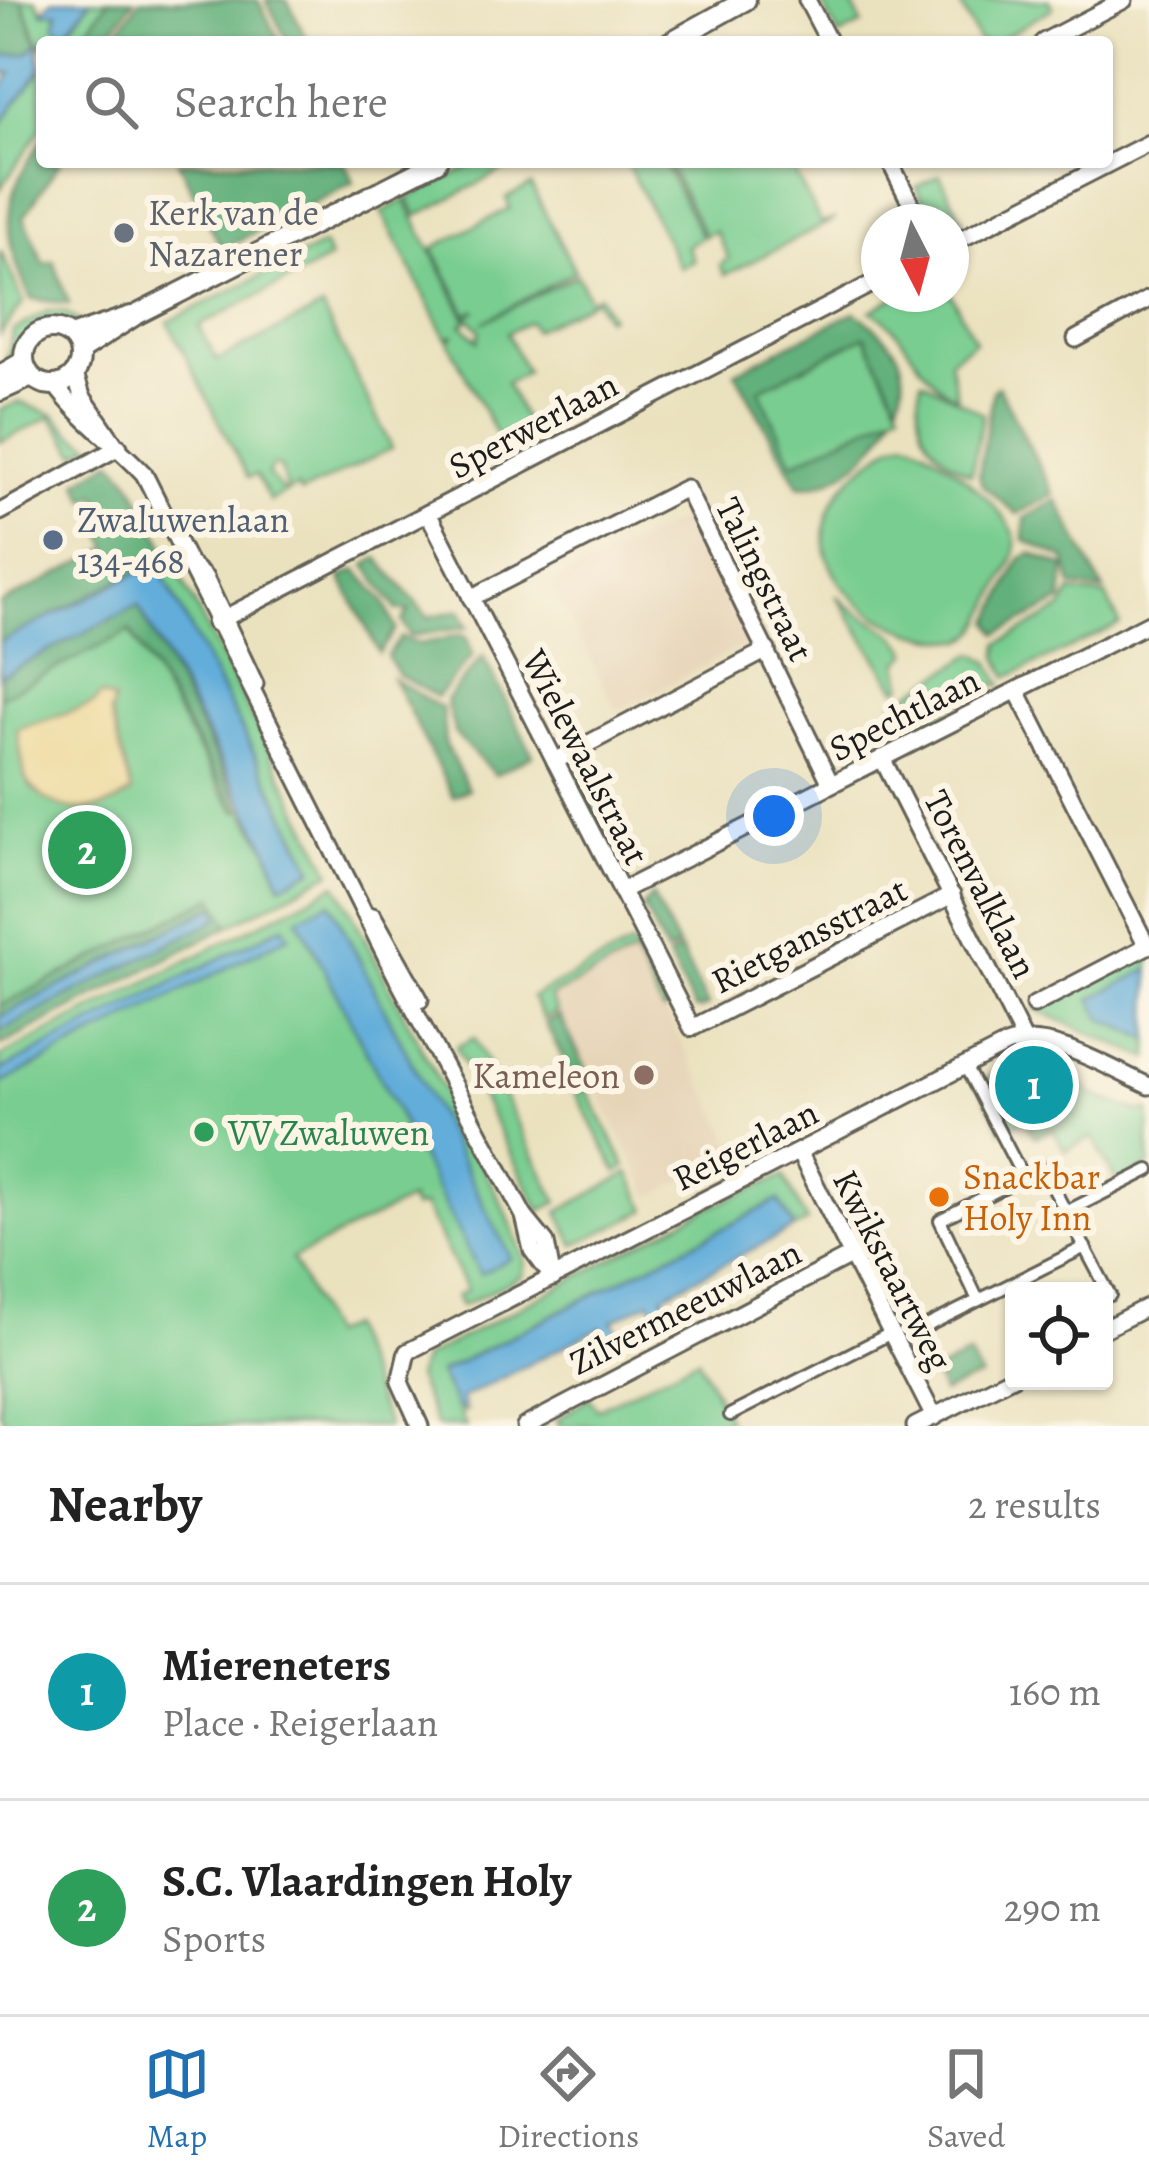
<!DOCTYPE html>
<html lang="en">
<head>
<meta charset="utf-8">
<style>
  body { margin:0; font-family:Alegreya,serif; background:#f6f6f6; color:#222 }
  .controls { position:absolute; right:36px; bottom:36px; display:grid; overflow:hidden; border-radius:12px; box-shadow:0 3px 9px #0004 }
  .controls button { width:108px; height:108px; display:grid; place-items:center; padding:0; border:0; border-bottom:3px solid #e0e0e0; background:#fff; color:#222; font:60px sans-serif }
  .compass { position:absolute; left:861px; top:204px; width:108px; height:108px; border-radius:50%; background:#fff; box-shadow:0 3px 9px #0004; rotate:174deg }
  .you { position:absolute; left:774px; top:816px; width:42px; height:42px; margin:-30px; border:9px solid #fff; border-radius:50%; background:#1a73e8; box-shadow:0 0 0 18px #1a73e833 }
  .badge { display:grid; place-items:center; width:78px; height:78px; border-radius:50%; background:#1f6fb2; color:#fff; font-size:39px; font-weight:700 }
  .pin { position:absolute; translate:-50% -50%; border:6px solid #fff; box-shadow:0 3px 12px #0006 }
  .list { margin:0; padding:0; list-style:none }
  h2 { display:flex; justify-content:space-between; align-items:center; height:156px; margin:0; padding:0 48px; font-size:51px }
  h2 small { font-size:39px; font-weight:400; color:#767676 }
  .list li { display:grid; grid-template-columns:78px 1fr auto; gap:36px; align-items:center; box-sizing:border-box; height:216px; padding:0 48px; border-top:3px solid #e0e0e0 }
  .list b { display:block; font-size:45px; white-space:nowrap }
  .list p { margin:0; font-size:39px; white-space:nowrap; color:#767676 }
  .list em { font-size:39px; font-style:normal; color:#767676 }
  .icon { flex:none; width:66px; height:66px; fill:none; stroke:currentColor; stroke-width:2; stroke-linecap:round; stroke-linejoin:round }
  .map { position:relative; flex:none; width:1149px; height:1426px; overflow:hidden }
  .search { position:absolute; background:#fff; box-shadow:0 3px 9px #0004; left:36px; right:36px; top:36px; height:132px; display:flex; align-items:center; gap:30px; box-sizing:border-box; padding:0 42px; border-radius:12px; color:#767676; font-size:45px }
  .sheet { height:588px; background:#fff }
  nav { display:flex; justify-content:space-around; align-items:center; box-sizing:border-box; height:168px; border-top:3px solid #e0e0e0; background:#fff; font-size:33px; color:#767676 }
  nav a { display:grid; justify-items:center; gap:6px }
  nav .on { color:#1f6fb2 }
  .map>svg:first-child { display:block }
  .built { fill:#e6d4b7 }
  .green { fill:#79cd91; stroke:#4a7456; stroke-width:3; fill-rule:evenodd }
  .forest { fill:#62b07b; stroke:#3f664c; stroke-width:3 }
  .sand { fill:#eeda9e; stroke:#857b5d; stroke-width:3 }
  .water { fill:#62adda; stroke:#3f647b; stroke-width:3 }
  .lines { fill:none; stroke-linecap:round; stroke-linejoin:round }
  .pedestrian-casing { stroke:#646155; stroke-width:16 }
  .minor-casing { stroke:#646155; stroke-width:21 }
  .tertiary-casing { stroke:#646155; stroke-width:24 }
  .pedestrian { stroke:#fff; stroke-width:10 }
  .minor { stroke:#fff; stroke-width:15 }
  .tertiary { stroke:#fff; stroke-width:18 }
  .worship-dot { fill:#6b7280; stroke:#fcf5e5; stroke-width:4.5 }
  .service-dot { fill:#5c6f8a; stroke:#fcf5e5; stroke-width:4.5 }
  .education-dot { fill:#8d6e63; stroke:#fcf5e5; stroke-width:4.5 }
  .leisure-dot { fill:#2e9e5b; stroke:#fcf5e5; stroke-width:4.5 }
  .food-dot { fill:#e8710a; stroke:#fcf5e5; stroke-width:4.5 }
  .labels { text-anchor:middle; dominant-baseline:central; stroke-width:12; stroke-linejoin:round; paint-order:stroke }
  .worship-label { font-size:36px; fill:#5b616d; stroke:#fcf5e5; text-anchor:start }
  .street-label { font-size:36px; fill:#1c1c1c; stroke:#fcf5e5 }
  .service-label { font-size:36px; fill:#4e5e75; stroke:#fcf5e5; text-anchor:start }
  .education-label { font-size:36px; fill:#785e54; stroke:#fcf5e5; text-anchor:end }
  .leisure-label { font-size:36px; fill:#27864d; stroke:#fcf5e5; text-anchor:start }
  .food-label { font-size:36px; fill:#c56008; stroke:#fcf5e5; text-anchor:start }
</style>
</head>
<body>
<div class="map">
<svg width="1149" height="1426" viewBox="0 0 1149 1426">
  <rect width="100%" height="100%" fill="#fcf5e5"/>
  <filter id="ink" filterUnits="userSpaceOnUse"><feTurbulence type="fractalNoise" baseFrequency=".00833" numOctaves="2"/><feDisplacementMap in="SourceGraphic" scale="24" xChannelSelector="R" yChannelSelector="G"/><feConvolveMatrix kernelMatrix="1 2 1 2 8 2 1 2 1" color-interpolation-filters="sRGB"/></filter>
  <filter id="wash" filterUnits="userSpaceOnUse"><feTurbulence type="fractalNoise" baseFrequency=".004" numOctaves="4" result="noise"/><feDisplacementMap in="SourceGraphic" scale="48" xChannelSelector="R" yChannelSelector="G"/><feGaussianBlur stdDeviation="2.7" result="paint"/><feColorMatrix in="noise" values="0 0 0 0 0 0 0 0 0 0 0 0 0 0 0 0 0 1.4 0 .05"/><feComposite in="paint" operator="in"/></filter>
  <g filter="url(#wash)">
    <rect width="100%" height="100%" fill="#eae1be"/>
    <g class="built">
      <path d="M685 517 749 643 617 711 552 585Z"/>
      <path d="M636 953 738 1153 651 1197 549 997Z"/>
    </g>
    <g class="green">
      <path d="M22 0H36L44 13 58 12 55 23 67 33 91 0H109L78 42H42V49Z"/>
      <path d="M814 0H850L862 24 839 36 823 6Z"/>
      <path d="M958 0H1049L1053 8 996 42H979Z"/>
      <path d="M42 68V127L0 189V125Z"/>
      <path d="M479 162H519L417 216 408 198Z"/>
      <path d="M626 162H663L702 237 687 246 694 261 680 268Z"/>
      <path d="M667 162H797L791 166 821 223 836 219 725 275 720 265 729 258 715 231 705 236Z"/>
      <path d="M940 175 963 222 951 228V222H933L916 187Z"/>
      <path d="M531 185 575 271 482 323 577 275 590 300 599 295 610 316 606 318 595 299 534 330 529 322 507 333 526 372 506 383 527 425 537 421 542 430 504 450 448 341 455 334 446 338 382 212 405 200 467 321 462 324 478 341 480 330 467 316 477 310 467 314 433 248 510 208 506 198Z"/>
      <path d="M323 245 330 259 199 326 217 360 322 308 392 448 301 493 297 487 287 492 281 468 273 465 268 474 285 493 270 501 256 475 248 478 168 322Z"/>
      <path d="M0 250 24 302 0 334Z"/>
      <path d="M899 294H951L975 341 949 360 957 397C916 378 909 330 871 311Z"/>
      <path d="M47 311 64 312 85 325H38L6 364 13 331Z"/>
      <path d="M866 336 901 409 793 463 759 390Z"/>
      <path d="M922 380 983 414 971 474C929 452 911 426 922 380Z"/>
      <path d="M18 402 55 415 71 433 92 445 77 453 51 417 0 442V410Z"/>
      <path d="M908 440C933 446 1014 515 1016 541 1017 559 1003 578 996 594 988 611 983 631 965 640 864 642 765 543 868 463 881 453 892 442 908 440Z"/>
      <path d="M169 554 331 872 229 926 213 897 0 1006V697L130 631 223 794 237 811 242 809 269 851 280 884 313 868 157 563ZM94 704 110 713 132 792C94 812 63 818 29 785L17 729Z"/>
      <path d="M1071 592 1106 596 1120 624 1008 677 998 657 999 644 1062 609Z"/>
      <path d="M836 595C857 619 897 626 909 653L899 663 903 685 897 689Z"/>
      <path d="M975 653 990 662 1002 685H991L908 733 893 704Z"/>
      <path d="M337 884 506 1212 525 1260 523 1275 461 1306 456 1296 467 1290 424 1206 413 1208 409 1200 292 1259 329 1335 347 1326 388 1426H7L0 1412V1084L288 936 283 926 0 1071V1057ZM330 902 480 1273 299 919Z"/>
      <path d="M632 945 669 1008 663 1011 634 954 550 997 557 1012 543 1019 532 997Z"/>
      <path d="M1149 950V969L1091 999 1103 1019 1149 1039V1059L1035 1009Z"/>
      <path d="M474 1038 558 1202 540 1211 456 1047Z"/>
      <path d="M1020 1057C1056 1057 1063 1066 1086 1089 1098 1100 1125 1106 1140 1112L1149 1110V1166L1117 1183 1093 1137 1065 1151 1053 1129 1035 1137 1024 1120 1002 1131 978 1084Z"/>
      <path d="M586 1088 626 1167 617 1172 576 1093Z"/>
      <path d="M629 1173 647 1210 575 1245 558 1212Z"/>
      <path d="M784 1176 807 1222 794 1228 779 1200 440 1372 459 1409 466 1411 460 1415 466 1426H436L416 1377 424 1358 709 1207Z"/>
      <path d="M698 1358 728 1419 714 1426H560L557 1420 589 1397 597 1409Z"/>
    </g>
    <g class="forest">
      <path d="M0 0H22L37 44 28 53 0 56Z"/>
      <path d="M109 0H134L103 42H78Z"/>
      <path d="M140 0H258L280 42H110Z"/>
      <path d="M266 0H287L309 42H288Z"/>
      <path d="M42 140V162H60L24 217 44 264 54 261 69 304 31 299C0 233 0 200 42 140Z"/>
      <path d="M178 162H344L354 182 222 249Z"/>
      <path d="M855 312C889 336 915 359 898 403L865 336 759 390 793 463 894 413C879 449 841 486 799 486L735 372Z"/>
      <path d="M998 386 1054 494 1017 514 982 485 979 475 993 389Z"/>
      <path d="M113 460 131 481 169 554 0 642V604L109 548 102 532 113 526 97 495 86 500 78 482Z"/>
      <path d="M1057 500 1104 591 1072 587 1065 559 1024 540 1025 518Z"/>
      <path d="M1031 553 1065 567 1062 601 998 634 991 622 1020 559Z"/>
      <path d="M378 558 428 617 460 610 468 627 410 636 402 621 409 611 397 610 366 565Z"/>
      <path d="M357 570 383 600 396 629 379 653 341 577Z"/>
      <path d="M138 605 242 809 237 811 130 631 0 697V676Z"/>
      <path d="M460 635 466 636 473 655 437 697 398 675 387 656 401 637 420 644Z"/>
      <path d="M483 656 533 755 495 775 455 734 446 700Z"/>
      <path d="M393 679 442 709 445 743 468 789 453 797Z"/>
      <path d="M583 761 608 810 595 816 574 775Z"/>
      <path d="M610 813 636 865 628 869 621 866 597 820Z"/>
      <path d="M652 895 678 947 666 953 643 907Z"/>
      <path d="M214 897 229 926 0 1046V1031L219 917 213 907 0 1017V1006Z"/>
      <path d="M680 950 708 1006 700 1010 694 1008 668 957Z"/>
      <path d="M560 1016 591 1079 577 1086 545 1023Z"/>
      <path d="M969 1355 981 1377 942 1393 935 1372Z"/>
    </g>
    <path class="sand" d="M100 695 114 701 110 713 132 792C97 819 51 816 25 778L17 729 94 704Z"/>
    <g class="water">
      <path d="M52 0H91L64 34 55 25 58 12H42Z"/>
      <path d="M37 44 42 68 0 125V90L12 73 0 74V56L28 53Z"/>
      <path d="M157 563 313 869 281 885 269 851 138 605 0 676V642Z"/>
      <path d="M330 902 511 1258 480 1274 298 918Z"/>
      <path d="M214 907 219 918 0 1031V1017Z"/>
      <path d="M283 926 289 936 0 1084V1071Z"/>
      <path d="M1149 969V1039L1103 1019 1091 999Z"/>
      <path d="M779 1200 794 1228 663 1295 670 1307 657 1313 651 1301 612 1321 620 1332 606 1339 601 1327 461 1399 464 1406 458 1410 439 1373Z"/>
    </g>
  </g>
  <g filter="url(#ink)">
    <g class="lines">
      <g class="pedestrian-casing">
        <g id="pedestrian">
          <path d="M965 1066 1023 1177"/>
          <path d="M1066 1212 1110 1295"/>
          <path d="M978 1300 940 1220 1042 1167 1066 1212 1149 1170"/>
          <path d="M927 1326 1085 1247"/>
          <path d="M730 1415 891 1333"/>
        </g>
      </g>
      <g class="minor-casing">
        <g id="minor">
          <path d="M807 0 829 42"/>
          <path d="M1043 42 1124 0"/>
          <path d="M890 162 920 222"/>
          <path d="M951 244 1149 143"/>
          <path d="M1076 339 1149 299"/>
          <path d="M75 374 82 396 114 443"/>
          <path d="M56 386C82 421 114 442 144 474L396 976 524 1216 532 1250 553 1278"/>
          <path d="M0 512 119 447"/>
          <path d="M428 513 692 1028 952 895"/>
          <path d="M192 566 205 578 255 684"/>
          <path d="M471 598 686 488 831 784"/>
          <path d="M215 623 879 280"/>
          <path d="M1017 691 1147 946"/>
          <path d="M882 758 1024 1040"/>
          <path d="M555 761 767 650"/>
          <path d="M621 891 1149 623"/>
          <path d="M373 916 420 1000"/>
          <path d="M1034 1005 1149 945"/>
          <path d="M799 1152 934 1417"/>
          <path d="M524 1216 546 1243 552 1275"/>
          <path d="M1104 1329 1149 1306"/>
          <path d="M420 1426 400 1382 407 1352 1006 1045C1048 1028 1110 1069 1149 1086"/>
          <path d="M525 1426 852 1255"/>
          <path d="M915 1426 1014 1376"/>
        </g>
      </g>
      <g class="tertiary-casing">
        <g id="tertiary">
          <path d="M670 42 746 0"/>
          <circle cx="52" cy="357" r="28"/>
          <path d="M71 336 131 316"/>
          <path d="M80 351 136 315 437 162"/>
          <path d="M0 375 24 361"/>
          <path d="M0 391 31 377"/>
        </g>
      </g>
      <use href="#pedestrian" class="pedestrian"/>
      <use href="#minor" class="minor"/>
      <use href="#tertiary" class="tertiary"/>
    </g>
  </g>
  <circle class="worship-dot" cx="124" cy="233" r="12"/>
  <circle class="service-dot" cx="53" cy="540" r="12"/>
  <circle class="education-dot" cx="644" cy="1075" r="12"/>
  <circle class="leisure-dot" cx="204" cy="1132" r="12"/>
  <circle class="food-dot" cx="939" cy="1197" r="12"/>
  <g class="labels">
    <g class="worship-label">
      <text x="148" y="212">Kerk van de<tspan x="148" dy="41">Nazarener</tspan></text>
    </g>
    <g class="street-label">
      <text transform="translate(533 425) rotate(-28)">Sperwerlaan</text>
      <text transform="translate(765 579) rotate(64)">Talingstraat</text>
      <text transform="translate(904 714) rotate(-27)">Spechtlaan</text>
      <text transform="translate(586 757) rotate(63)">Wielewaalstraat</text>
      <text transform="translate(981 884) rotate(63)">Torenvalklaan</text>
      <text transform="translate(809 935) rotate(-27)">Rietgansstraat</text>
      <text transform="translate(745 1145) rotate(-27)">Reigerlaan</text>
      <text transform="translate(893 1270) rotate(63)">Kwikstaartweg</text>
      <text transform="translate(685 1307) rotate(-27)">Zilvermeeuwlaan</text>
    </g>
    <g class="service-label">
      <text x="77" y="519">Zwaluwenlaan<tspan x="77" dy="41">134-468</tspan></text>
    </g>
    <g class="education-label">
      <text x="620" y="1075">Kameleon</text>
    </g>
    <g class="leisure-label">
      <text x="228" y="1132">VV Zwaluwen</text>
    </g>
    <g class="food-label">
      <text x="963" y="1176">Snackbar<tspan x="963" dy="41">Holy Inn</tspan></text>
    </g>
  </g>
</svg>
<div class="controls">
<button><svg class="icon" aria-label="locate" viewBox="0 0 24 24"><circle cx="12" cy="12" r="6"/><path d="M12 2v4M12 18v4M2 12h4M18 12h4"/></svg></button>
</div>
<svg class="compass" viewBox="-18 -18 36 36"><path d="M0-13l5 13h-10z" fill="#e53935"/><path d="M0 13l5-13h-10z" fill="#767676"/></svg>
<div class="you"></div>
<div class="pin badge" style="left:1034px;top:1085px;background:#0f9aa8">1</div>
<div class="pin badge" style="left:87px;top:850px;background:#2e9e5b">2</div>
<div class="search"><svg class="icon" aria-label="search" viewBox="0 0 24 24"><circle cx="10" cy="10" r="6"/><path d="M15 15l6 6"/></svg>Search here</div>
</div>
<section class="sheet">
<h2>Nearby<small>2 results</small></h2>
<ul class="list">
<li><span class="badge" style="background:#0f9aa8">1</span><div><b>Miereneters</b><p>Place · Reigerlaan</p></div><em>160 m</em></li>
<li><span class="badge" style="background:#2e9e5b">2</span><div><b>S.C. Vlaardingen Holy</b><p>Sports</p></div><em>290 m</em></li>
</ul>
</section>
<nav>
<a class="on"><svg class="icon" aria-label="map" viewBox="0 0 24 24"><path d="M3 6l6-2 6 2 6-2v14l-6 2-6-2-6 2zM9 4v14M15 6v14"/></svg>Map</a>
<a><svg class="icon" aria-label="directions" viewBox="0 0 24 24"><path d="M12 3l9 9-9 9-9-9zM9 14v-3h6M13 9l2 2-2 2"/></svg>Directions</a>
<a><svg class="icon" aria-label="saved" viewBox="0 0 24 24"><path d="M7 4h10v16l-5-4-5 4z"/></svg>Saved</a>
</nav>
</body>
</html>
